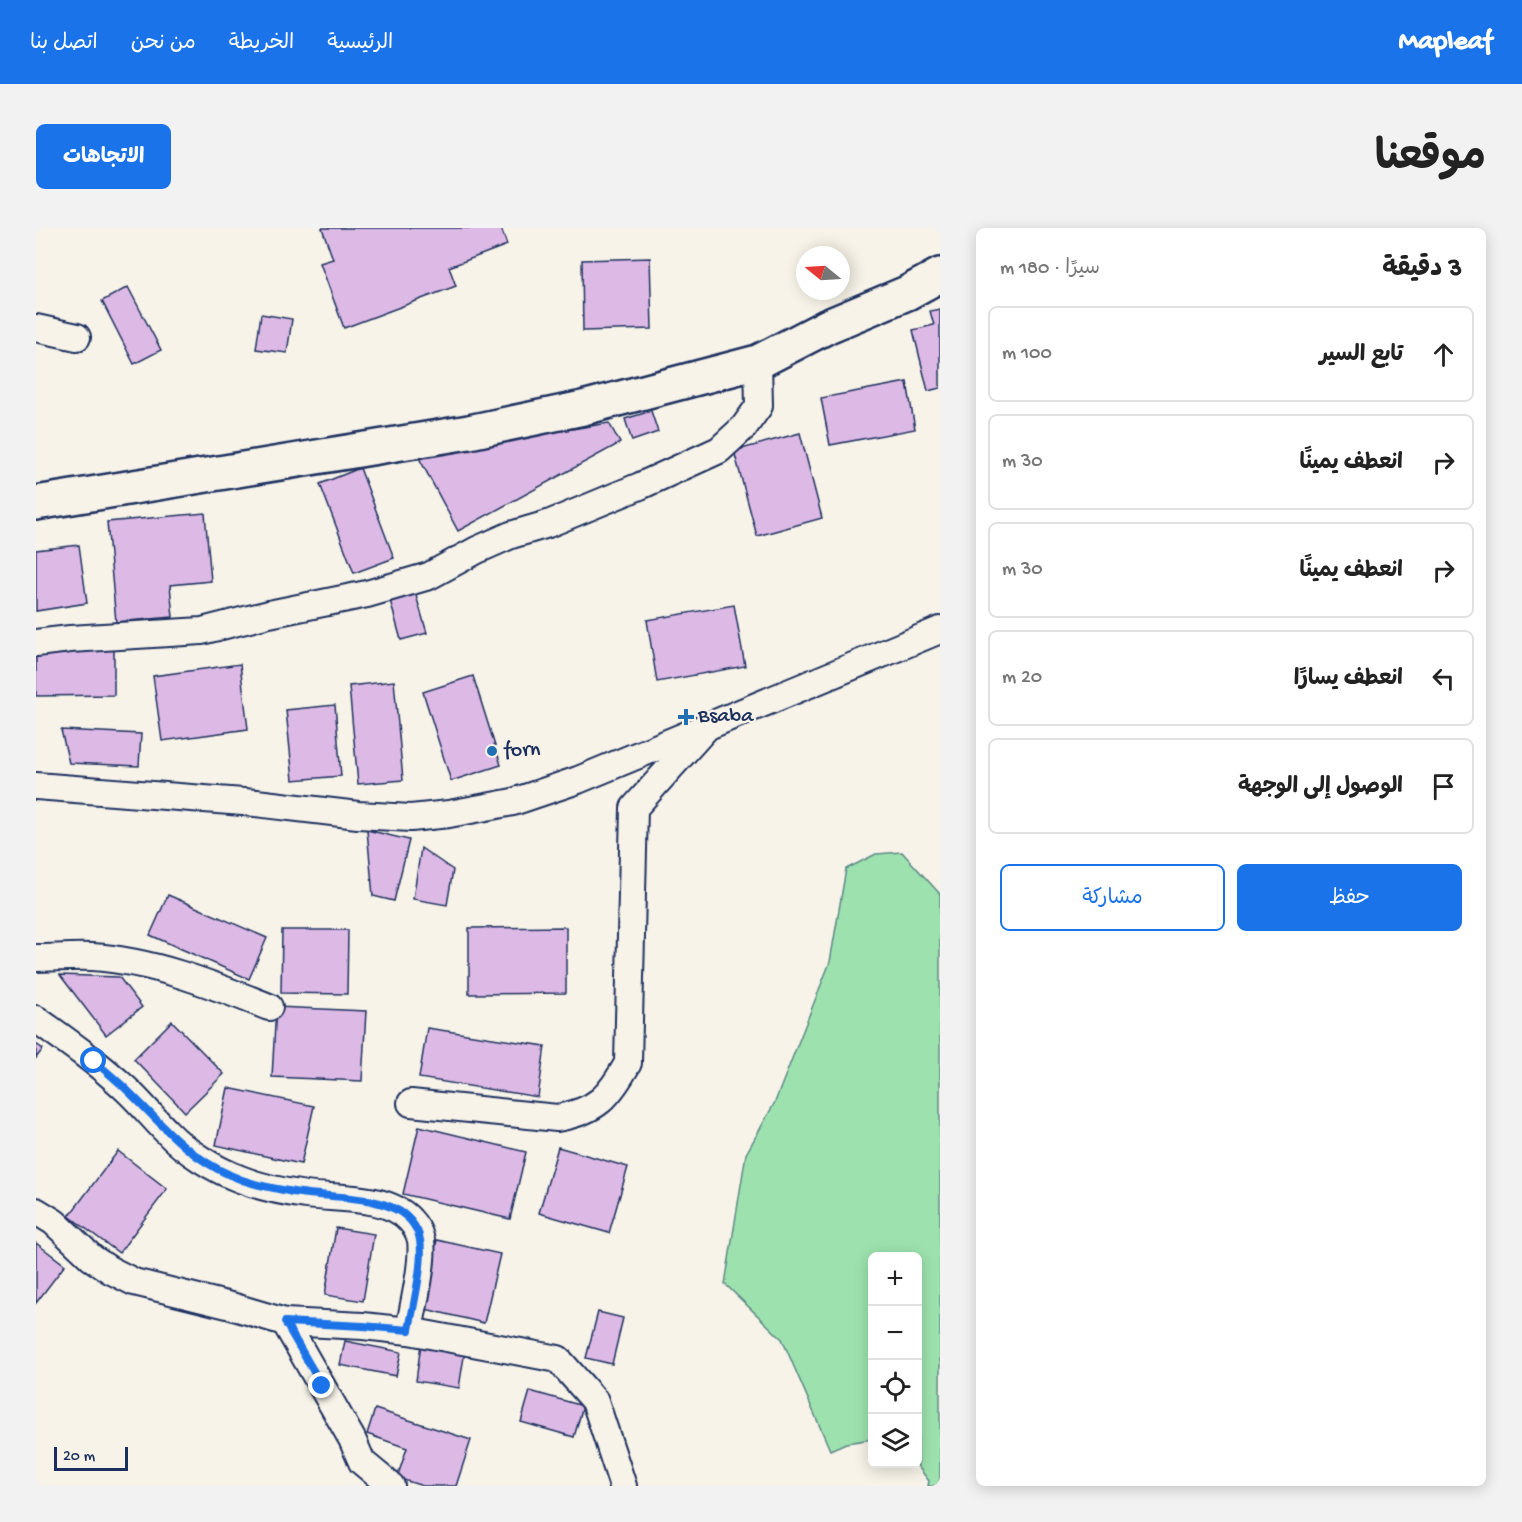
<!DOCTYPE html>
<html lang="ar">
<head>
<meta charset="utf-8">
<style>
  body { margin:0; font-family:"Gochi Hand","Playpen Sans Arabic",sans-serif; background:#f2f2f2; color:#222; direction:rtl }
  .controls { position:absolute; right:18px; bottom:18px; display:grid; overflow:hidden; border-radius:9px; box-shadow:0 3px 15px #0003 }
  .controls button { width:54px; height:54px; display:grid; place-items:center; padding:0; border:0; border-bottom:2px solid #e0e0e0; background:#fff; color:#222; font:30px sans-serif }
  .compass { position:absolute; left:760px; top:18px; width:54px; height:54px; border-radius:50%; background:#fff; box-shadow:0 3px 15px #0003; rotate:288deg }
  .scale { position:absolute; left:18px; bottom:15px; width:74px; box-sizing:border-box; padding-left:6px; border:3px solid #1b2f5e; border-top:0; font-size:16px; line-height:21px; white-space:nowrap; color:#1b2f5e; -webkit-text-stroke:4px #f7f3e8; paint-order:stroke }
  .stop { position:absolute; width:18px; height:18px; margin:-14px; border:4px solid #1a73e8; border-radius:50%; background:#fff }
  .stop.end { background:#1a73e8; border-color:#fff; box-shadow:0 2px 6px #0008 }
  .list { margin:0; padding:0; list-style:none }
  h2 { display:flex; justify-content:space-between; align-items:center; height:78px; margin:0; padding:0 24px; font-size:26px }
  h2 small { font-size:20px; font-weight:400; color:#767676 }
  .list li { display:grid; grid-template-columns:39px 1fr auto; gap:18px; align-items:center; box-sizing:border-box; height:96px; margin:0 12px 12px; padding:0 12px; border:2px solid #e0e0e0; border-radius:9px }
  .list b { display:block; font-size:22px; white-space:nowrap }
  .list em { font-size:20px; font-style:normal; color:#767676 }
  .actions { display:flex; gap:12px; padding:18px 24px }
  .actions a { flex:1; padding:14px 0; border:2px solid #1a73e8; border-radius:9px; text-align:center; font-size:21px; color:#1a73e8 }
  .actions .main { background:#1a73e8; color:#fff }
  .icon { flex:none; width:33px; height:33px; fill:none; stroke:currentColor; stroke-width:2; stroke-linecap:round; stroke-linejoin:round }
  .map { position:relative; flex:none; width:904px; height:1258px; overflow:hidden; direction:ltr; border-radius:9px }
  header { display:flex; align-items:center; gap:36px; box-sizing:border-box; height:84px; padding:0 30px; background:#1a73e8; color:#fff }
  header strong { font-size:28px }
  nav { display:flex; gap:33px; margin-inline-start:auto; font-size:21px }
  .intro { display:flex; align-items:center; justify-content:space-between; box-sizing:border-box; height:144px; padding:0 36px }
  h1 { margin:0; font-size:42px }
  .button { padding:15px 27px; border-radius:9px; background:#1a73e8; color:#fff; font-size:21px; font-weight:700 }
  main { display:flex; gap:36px; padding:0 36px }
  aside { flex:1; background:#fff; border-radius:9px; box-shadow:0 3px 15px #0003 }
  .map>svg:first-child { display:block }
  .green { fill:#9de2ae; stroke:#5c8886; stroke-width:1.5 }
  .building { fill:#ddbae5; stroke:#1b2f5e; stroke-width:1.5 }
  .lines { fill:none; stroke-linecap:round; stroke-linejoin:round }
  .street-casing { stroke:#1b2f5e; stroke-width:30 }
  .secondary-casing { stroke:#1b2f5e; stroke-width:38 }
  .street { stroke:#f7f3e8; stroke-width:26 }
  .secondary { stroke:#f7f3e8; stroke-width:33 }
  .route { stroke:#1a73e8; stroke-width:8 }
  .poi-dot { fill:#1f6fb2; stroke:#f7f3e8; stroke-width:2 }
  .labels { text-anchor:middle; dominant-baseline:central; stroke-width:4.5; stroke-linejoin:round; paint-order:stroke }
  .poi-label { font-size:22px; fill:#1b2f5e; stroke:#f7f3e8; text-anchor:start }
</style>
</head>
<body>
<header>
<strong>Mapleaf</strong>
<nav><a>الرئيسية</a><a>الخريطة</a><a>من نحن</a><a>اتصل بنا</a></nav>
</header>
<div class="intro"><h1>موقعنا</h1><a class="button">الاتجاهات</a></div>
<main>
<aside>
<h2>3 دقيقة<small>سيرًا · 180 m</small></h2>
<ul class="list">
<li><svg class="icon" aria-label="ahead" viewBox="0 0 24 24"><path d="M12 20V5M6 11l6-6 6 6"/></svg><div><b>تابع السير</b></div><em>100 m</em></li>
<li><svg class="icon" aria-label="right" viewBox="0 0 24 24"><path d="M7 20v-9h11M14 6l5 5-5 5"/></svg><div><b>انعطف يمينًا</b></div><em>30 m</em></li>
<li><svg class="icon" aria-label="right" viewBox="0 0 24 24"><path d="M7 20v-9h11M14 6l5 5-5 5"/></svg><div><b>انعطف يمينًا</b></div><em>30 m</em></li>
<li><svg class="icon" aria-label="left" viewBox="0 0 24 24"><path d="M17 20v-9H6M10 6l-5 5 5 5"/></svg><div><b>انعطف يسارًا</b></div><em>20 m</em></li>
<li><svg class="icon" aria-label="arrive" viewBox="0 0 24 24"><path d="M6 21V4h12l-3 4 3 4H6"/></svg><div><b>الوصول إلى الوجهة</b></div></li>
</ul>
<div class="actions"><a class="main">حفظ</a><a>مشاركة</a></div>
</aside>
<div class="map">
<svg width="904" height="1258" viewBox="0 0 904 1258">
  <rect width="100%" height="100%" fill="#f7f3e8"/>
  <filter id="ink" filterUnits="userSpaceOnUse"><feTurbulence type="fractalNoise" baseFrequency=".0167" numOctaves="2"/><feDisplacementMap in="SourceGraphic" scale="12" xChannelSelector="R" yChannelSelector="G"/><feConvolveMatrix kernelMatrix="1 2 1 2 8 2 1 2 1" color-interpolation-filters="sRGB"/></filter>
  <g filter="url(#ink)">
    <path class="green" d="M866 624 904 666V1258H892L893 1253 880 1236H882V1028H836V1211L810 1215 794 1222 746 1111 689 1056 710 926 739 874 794 734 810 641 840 626Z"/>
    <g class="building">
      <path d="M286 0H465L471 17 413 39 420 58 308 100 284 35 297 31Z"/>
      <path d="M614 30 616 101 547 103 546 32Z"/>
      <path d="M92 59 125 122 98 136 66 73Z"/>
      <path d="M904 81V160L892 163 877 102 898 97 894 83Z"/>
      <path d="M225 86 256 91 251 125 220 121Z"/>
      <path d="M871 154 879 201 794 217 785 170Z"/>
      <path d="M615 183 622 204 596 213 589 191Z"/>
      <path d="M573 195 584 215 422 303 381 226Z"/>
      <path d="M764 205 786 290 721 308 698 223Z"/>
      <path d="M324 240 358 330 318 345 284 256Z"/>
      <path d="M169 285 175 353 134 357 137 389 80 394 71 294Z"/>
      <path d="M43 317 51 375 0 383V322Z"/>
      <path d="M379 364 391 405 365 412 354 372Z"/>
      <path d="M698 377 709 438 621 454 611 392Z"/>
      <path d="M78 421V467L0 468V422Z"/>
      <path d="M204 436 212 501 126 513 117 448Z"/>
      <path d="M437 448 465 537 415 553 387 464Z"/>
      <path d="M358 453 367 552 322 556 313 458Z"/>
      <path d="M299 477 305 548 257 552 250 482Z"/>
      <path d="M25 502 105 506 103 538 33 535Z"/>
      <path d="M331 602 373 612 358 673 337 668Z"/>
      <path d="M385 620 417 642 411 677 377 671Z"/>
      <path d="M132 667 231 710 213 751 114 707Z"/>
      <path d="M530 699V765L433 766V700Z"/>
      <path d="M246 702H312L311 766 245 765Z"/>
      <path d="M24 747 83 749 106 779 70 807Z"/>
      <path d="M240 779 330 783 326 853 236 849Z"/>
      <path d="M136 793 188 846 149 884 98 831Z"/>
      <path d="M391 800 509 818 502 869 383 850Z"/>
      <path d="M0 816 7 821 0 830Z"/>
      <path d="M192 860 278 878 265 936 180 917Z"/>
      <path d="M383 898 490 924 474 991 367 966Z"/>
      <path d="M522 919 592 939 573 1005 503 985Z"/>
      <path d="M82 923 131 961 83 1025 33 988Z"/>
      <path d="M300 1000 338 1006 327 1073 289 1067Z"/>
      <path d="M401 1012 464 1026 448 1095 385 1080Z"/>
      <path d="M0 1015 29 1037 0 1075Z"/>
      <path d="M562 1084 587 1090 576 1136 550 1130Z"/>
      <path d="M309 1113 365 1124 360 1148 304 1137Z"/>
      <path d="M385 1116 429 1122 423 1160 380 1153Z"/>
      <path d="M494 1163 547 1178 538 1209 485 1194Z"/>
      <path d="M339 1181 435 1212 420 1258H387L361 1250 371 1220 331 1206Z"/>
    </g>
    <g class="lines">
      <g class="street-casing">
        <g id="street">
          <path d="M0 100 41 109"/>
          <path d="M0 415 34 411 166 403 233 386 331 366 393 348 441 322 475 307 512 296 604 258 683 222 708 199 723 178 722 134"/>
          <path d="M0 558 220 575 322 587 375 590 413 586 477 574 542 552 904 402"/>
          <path d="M0 730C18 730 37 728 56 729 118 733 177 757 233 779"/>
          <path d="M0 791C31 813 62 835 90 861 105 875 117 890 131 904 150 924 178 941 204 951 224 959 248 964 270 967 301 971 352 967 374 992 380 998 383 1004 385 1012 388 1036 377 1078 373 1103"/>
          <path d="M375 875 521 890C561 883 573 869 592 835L598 580 668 502"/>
          <path d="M0 983 18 994 56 1030 74 1042 98 1054 195 1078 249 1094 327 1098 373 1103 522 1131 559 1173 587 1258"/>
          <path d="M249 1094 316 1211 326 1234 355 1258"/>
        </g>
      </g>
      <g class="secondary-casing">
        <path id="secondary" d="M0 275 433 204 547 180 722 134 792 98 871 65 904 47"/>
      </g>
      <use href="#street" class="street"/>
      <use href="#secondary" class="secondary"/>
    </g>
  </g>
  <g class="lines" filter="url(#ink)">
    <path class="route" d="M58 833C70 843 82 853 93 864 127 897 149 927 194 947 213 956 232 959 252 963 287 971 349 964 374 992 379 998 383 1004 384 1012 388 1035 377 1078 373 1102L327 1098 249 1094 286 1158"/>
  </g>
  <g class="poi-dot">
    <path d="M647 480h6v6h6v6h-6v6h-6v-6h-6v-6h6z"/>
    <circle cx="456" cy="523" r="6"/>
  </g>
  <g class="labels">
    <g class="poi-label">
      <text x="662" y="489">Bsaba</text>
      <text x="468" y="523">forn</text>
    </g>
  </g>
</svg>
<div class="controls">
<button>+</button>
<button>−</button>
<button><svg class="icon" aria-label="locate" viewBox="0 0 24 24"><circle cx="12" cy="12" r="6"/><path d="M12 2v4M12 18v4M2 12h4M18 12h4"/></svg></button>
<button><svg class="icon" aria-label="layers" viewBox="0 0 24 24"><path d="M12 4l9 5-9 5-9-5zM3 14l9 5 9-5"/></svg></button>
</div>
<svg class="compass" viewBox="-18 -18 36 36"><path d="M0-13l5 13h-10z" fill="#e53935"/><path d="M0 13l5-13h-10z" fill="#767676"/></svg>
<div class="scale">20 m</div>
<div class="stop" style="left:58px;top:833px"></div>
<div class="stop end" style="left:286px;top:1158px"></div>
</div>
</main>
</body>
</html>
